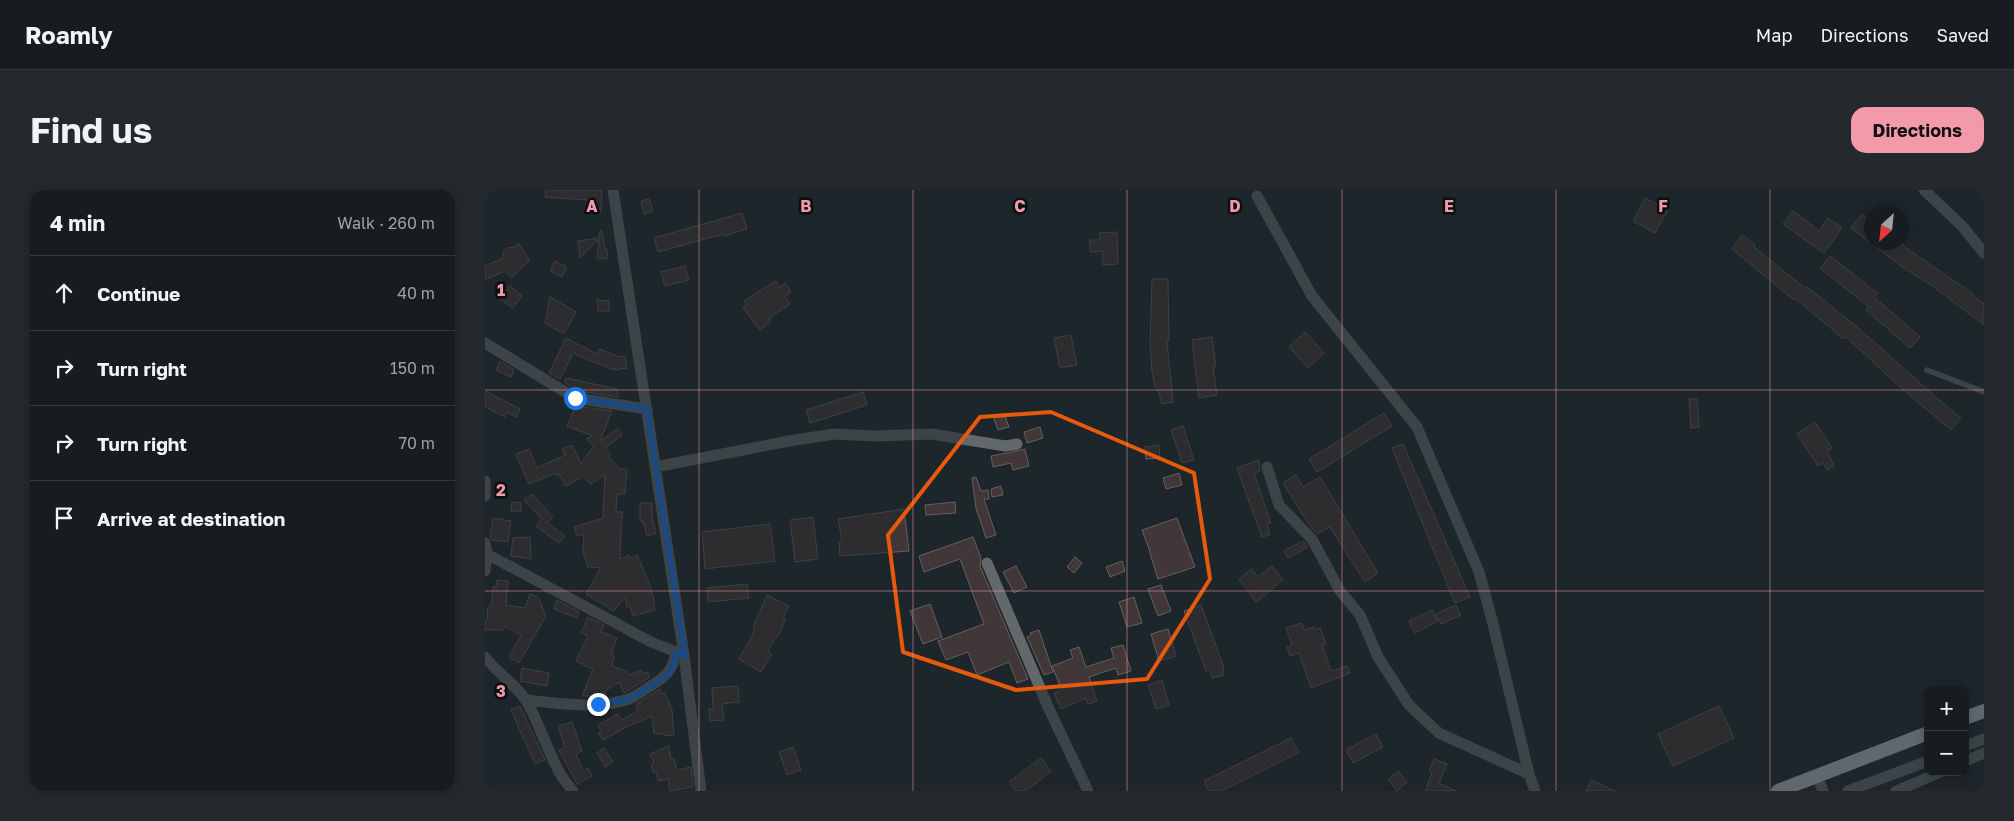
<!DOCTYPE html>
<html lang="en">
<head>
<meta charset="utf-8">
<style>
  body { margin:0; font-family:"Golos Text",sans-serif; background:#23292d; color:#f1f3f6 }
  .controls { position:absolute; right:15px; bottom:15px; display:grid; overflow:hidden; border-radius:10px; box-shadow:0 2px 12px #0003 }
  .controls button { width:45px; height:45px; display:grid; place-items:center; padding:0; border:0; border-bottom:1px solid #353a3e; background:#161c20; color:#f1f3f6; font:25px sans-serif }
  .compass { position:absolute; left:1379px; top:15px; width:45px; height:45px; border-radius:50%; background:#161c20; box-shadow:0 2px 12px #0003; rotate:207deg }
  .stop { position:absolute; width:15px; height:15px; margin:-11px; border:4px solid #1a73e8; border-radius:50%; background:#fff }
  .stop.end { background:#1a73e8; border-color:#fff; box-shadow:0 1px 5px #0008 }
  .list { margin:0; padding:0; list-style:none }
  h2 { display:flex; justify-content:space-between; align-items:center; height:65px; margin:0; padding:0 20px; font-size:21px }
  h2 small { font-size:16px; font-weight:400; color:#9ea1a5 }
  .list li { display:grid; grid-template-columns:32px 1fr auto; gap:15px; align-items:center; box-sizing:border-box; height:75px; padding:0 20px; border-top:1px solid #353a3e }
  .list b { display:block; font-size:19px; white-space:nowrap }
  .list em { font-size:16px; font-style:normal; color:#9ea1a5 }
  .icon { flex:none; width:28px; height:28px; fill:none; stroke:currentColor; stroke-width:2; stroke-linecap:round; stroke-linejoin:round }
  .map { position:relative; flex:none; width:1499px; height:601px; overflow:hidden; border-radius:15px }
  header { display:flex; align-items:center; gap:30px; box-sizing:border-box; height:70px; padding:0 25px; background:#161c20; border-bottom:1px solid #353a3e }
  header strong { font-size:24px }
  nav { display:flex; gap:28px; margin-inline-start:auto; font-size:18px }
  .intro { display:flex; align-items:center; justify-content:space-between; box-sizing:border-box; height:120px; padding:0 30px }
  h1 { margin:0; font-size:35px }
  .button { padding:12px 22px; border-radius:15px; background:#f39aaa; color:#111; font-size:18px; font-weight:700 }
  main { display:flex; gap:30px; padding:0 30px }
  aside { flex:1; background:#161c20; border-radius:15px; box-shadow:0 2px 12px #0003 }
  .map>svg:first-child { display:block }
  .building { fill:#413738; stroke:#695e5f }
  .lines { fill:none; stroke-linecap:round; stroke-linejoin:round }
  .service { stroke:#63686a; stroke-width:5.5 }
  .minor { stroke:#63686a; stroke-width:11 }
  .trunk { stroke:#aeb8be; stroke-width:14 }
  .route { stroke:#1a73e8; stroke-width:6 }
  .marked { fill:none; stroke:#e8590c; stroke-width:4; stroke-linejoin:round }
  .grid { fill:none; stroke:#f39aaa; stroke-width:1; stroke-opacity:0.55 }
  .grid-label { font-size:16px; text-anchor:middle; font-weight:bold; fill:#f39aaa; stroke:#0b0f10; stroke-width:5; stroke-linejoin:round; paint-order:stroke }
</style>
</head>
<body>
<header>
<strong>Roamly</strong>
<nav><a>Map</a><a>Directions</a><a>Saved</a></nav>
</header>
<div class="intro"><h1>Find us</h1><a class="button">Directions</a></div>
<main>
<aside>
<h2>4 min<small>Walk · 260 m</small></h2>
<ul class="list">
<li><svg class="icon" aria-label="ahead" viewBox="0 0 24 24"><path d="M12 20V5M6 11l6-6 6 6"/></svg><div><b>Continue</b></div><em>40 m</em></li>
<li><svg class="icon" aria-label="right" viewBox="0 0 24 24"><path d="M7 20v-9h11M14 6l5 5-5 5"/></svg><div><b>Turn right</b></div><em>150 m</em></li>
<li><svg class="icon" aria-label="right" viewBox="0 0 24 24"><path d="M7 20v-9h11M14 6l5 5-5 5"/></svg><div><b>Turn right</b></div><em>70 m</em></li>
<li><svg class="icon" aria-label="arrive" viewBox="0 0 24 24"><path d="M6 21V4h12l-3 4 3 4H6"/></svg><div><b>Arrive at destination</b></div></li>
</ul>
</aside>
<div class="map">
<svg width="1499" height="601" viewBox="0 0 1499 601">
  <rect width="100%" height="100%" fill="#1d262a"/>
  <g class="building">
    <path d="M61 0H117L116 22 102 21 103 10 60 7Z"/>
    <path d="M1160 8 1183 20 1170 43 1148 31Z"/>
    <path d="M164 9 168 21 159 24 156 11Z"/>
    <path d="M1308 21 1334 41 1343 28 1357 38 1339 63 1298 34Z"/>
    <path d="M257 23 262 39 239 46 238 44 173 62 169 48Z"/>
    <path d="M1377 24 1386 31V52H1415L1421 58 1487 103V105L1499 114V135L1446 95 1416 76 1366 38Z"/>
    <path d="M115 41H117L120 60H123L122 69 112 68 114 49 95 68 93 51 114 48Z"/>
    <path d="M632 42 633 74 618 75 617 61 605 62V50H615V43Z"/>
    <path d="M1257 45 1270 55 1269 57 1321 99 1322 97 1372 137 1453 209 1476 228 1466 240 1415 197 1361 147 1359 149 1311 109 1309 110 1247 59Z"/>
    <path d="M33 53 45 70 26 88 20 81 0 90V76L19 68 18 62 24 57 28 58Z"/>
    <path d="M1345 66 1392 103 1389 107 1435 147 1425 158 1381 120 1384 117 1335 78Z"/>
    <path d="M70 71 82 77 77 87 65 81Z"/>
    <path d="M200 76 204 90 180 96 176 82Z"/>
    <path d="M667 89H683L684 151H682L688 212 677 214 672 197H670L667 182 665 154Z"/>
    <path d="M291 91 295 97 300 93 306 102 300 107 305 114 284 128 286 131 275 140 258 118 262 115 259 111Z"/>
    <path d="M25 96 37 106 28 118 15 109Z"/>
    <path d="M65 107 91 122 79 144 60 133Z"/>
    <path d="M112 110 124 111V121H113Z"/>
    <path d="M820 142 839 163 823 178 804 157Z"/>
    <path d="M586 145 592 175 575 178 569 148Z"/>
    <path d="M727 147 731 176 728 177 732 205 714 208 707 150Z"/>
    <path d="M81 148 112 164 114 159 135 167 140 166 142 178 130 180 103 170 88 163 75 189 64 183Z"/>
    <path d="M15 171 29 180 26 187 11 180Z"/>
    <path d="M81 188 132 199V203L134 204 133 207 93 201 80 193Z"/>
    <path d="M0 201 35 219 31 227 22 222 20 227 0 217Z"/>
    <path d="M378 202 382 215 325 233 321 220Z"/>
    <path d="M1204 209H1212L1214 237 1206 238Z"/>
    <path d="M91 216 127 221 115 251 133 239 137 245 120 258 126 265 124 267 135 279 142 280 140 304H132L131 322H138L136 335 135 369 144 365 146 368 152 365 164 393 170 413 168 414 170 420 148 426 145 416 142 417 140 407 129 421 101 404 116 377 103 378 98 362 99 344 92 346 89 337 118 328 120 285 105 294 99 286 81 296 74 284 72 286 71 283 44 294 31 264 44 259 52 278 80 265 77 259 87 255 96 273 109 256 101 249 107 246 82 236Z"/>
    <path d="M519 223 524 237 513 240 508 226Z"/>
    <path d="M899 223 907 236 832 282 824 269Z"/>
    <path d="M1330 232 1347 258 1342 261 1349 276 1342 280 1338 273 1333 276 1312 244Z"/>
    <path d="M698 236 709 270 697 273 686 240Z"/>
    <path d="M555 237 558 248 542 253 539 242Z"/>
    <path d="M918 254 985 407 970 413 907 258Z"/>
    <path d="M674 255 675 268 661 269 660 257Z"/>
    <path d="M540 259 544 276 528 280 526 273 508 277 506 266Z"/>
    <path d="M774 270 775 281 769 283 786 333 782 334 785 345 777 347 752 278Z"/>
    <path d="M694 283 697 295 681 299 678 288Z"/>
    <path d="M811 285 818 297 835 287 893 383 880 392 845 337 832 344 825 336 798 293Z"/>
    <path d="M491 287 496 301 503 300 504 309H499L511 345 501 348 491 318 487 288Z"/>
    <path d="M516 296 518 305 507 307 506 299Z"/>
    <path d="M47 304 68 327 62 333 80 346 74 353 51 336 57 329 39 310Z"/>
    <path d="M27 312 36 313V321H26Z"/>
    <path d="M470 312 471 323 441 325 440 315Z"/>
    <path d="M155 313H167V327L171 343 162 346 158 331H155Z"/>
    <path d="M419 319 424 361 355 366 354 352 357 351 353 329Z"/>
    <path d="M328 327 333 369 310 372 305 330Z"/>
    <path d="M8 328 26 331 23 352 7 350 5 348Z"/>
    <path d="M692 328 710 377 673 389 664 360 666 359H664L657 340Z"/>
    <path d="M285 334 290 371 220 379 217 342Z"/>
    <path d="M45 347 46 369 26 366 28 348Z"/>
    <path d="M488 347 496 368 495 376 543 489 532 493 524 472 492 485 483 462 461 470 453 451 499 434 475 369 439 382 434 366Z"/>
    <path d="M818 351 823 357 803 368 799 361Z"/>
    <path d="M590 367 597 373 589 383 582 377Z"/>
    <path d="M637 371 640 381 625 387 621 377Z"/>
    <path d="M531 376 542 397 529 403 518 382Z"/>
    <path d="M787 376 798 390 771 412 754 389 767 379 773 387Z"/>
    <path d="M12 390 23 391 21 415 40 418 45 404 53 407 61 426 34 473 24 467 36 445 20 436 18 440H0V431H2L3 416H6L8 397H11Z"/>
    <path d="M262 394 264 408 223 412 222 398Z"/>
    <path d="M676 395 686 421 673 426 663 399Z"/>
    <path d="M282 405 304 416 298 428 301 429 292 448 290 447 283 462 287 464 276 482 254 469 266 448 270 438 268 437Z"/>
    <path d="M649 407 657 433 642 437 634 412Z"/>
    <path d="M72 410 94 422 92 428 69 419Z"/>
    <path d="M445 414 457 447 438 454 425 421Z"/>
    <path d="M716 415 738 475 739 485 727 488 725 479 721 481 699 421Z"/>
    <path d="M971 415 976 425 956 434 951 424Z"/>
    <path d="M947 420 953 431 930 443 924 431Z"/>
    <path d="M103 427 119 435 116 442 132 448 126 465 129 466 127 476 142 481 144 485 156 480 158 484 163 482 165 487 141 502 139 503 134 492 120 501 122 506H97L108 479 91 471 103 446 96 443Z"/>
    <path d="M817 433 819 440 829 437 830 440 835 438 841 454 837 455 846 481 862 476 865 483 826 498 814 463 805 466 802 457 807 455 801 438Z"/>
    <path d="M683 439 691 466 674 471 666 444Z"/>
    <path d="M554 440 568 482 559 485 542 447 546 445 545 443Z"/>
    <path d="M638 455 646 481 633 485 631 478 604 487 612 511 603 514 601 508 576 519 569 503 577 500 567 476 588 468 585 460 594 457 601 477 629 468 626 458Z"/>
    <path d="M37 478 64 483 62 496 35 491Z"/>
    <path d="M677 490 684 515 671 519 663 495Z"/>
    <path d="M253 496 254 512 237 514 239 530 225 531 224 519H228L227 498Z"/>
    <path d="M175 499 177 504 180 503 187 520 189 545 179 546V543L169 544 167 526 141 537 118 550 113 543 116 541 113 535 133 524 137 530 153 521 151 514Z"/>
    <path d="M35 516 60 570 50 574 26 520Z"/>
    <path d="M1234 516 1249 548 1188 576 1173 544Z"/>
    <path d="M87 532 97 561 91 564 98 581 103 578 107 586 92 594 74 560 80 557 73 536Z"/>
    <path d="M891 544 898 557 868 573 861 560Z"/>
    <path d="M806 548 814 562 736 601H724L719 591Z"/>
    <path d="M184 556 186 569 189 568 192 580 206 577 208 597 185 601 183 589 173 591 171 582H168L166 574 169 573 165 564Z"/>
    <path d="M308 557 316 580 302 585 294 562Z"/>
    <path d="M119 558 128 572 120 577 112 563Z"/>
    <path d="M556 568 566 581 541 601H531L524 592Z"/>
    <path d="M949 569 962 574 954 593 971 601H940L947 583 944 581Z"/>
    <path d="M913 581 922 592 912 601 903 590Z"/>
    <path d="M1106 590 1130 601H1101Z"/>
  </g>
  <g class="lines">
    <path class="service" d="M1442 180 1499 202"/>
    <g class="minor">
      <path d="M128 0 199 465 216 601"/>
      <path d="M1439 0 1477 36 1499 63"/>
      <path d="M772 6 827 106 932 237 994 382 1007 430 1044 584"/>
      <path d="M0 153 90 208 162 219"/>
      <path d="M170 277 304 251 349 244 390 246 447 244 520 256 532 254"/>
      <path d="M782 277 794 315 827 349 855 401 875 425 893 467 924 515 954 543 1044 584 1050 601"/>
      <path d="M0 291V306"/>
      <path d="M0 353 2 364 0 381"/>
      <path d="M0 363 166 452 199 465"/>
      <path d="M502 373 564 519 603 601"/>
      <path d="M0 467C12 483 33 496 42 512 58 540 67 579 88 601"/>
      <path d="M41 510C74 513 112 520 144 509 151 506 158 501 164 497 182 486 186 482 192 462"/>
      <path d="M1480 556 1499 549"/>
      <path d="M1480 571 1499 563"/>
      <path d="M1332 586 1338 601"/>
      <path d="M1363 601 1443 571"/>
      <path d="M1411 601 1456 582"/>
    </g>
    <g class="trunk">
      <path d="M1480 528 1499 521"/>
      <path d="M1293 601 1443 543"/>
    </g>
  </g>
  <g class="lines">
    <path class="route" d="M90 208 162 219 200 466 192 462 188 477 183 485 172 492 145 509 113 514"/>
  </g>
  <path d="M0 0H1499V601H0ZM566 222 709 283 725 389 662 489 531 500 418 462 403 345 495 227Z" fill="#1d262a" fill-opacity=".55" fill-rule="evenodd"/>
  <path class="marked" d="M566 222 709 283 725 389 662 489 531 500 418 462 403 345 495 227Z"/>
  <path class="grid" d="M214 0V601M428 0V601M642 0V601M857 0V601M1071 0V601M1285 0V601M0 200H1499M0 401H1499"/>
  <g class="grid-label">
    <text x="107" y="22">A</text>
    <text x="321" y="22">B</text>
    <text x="535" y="22">C</text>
    <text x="750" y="22">D</text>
    <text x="964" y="22">E</text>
    <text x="1178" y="22">F</text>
    <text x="16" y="106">1</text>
    <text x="16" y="306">2</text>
    <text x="16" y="507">3</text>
  </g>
</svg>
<div class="controls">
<button>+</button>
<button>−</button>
</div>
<svg class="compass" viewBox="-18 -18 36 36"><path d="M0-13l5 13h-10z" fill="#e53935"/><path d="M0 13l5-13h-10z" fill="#9ea1a5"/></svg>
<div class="stop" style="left:90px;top:208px"></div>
<div class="stop end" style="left:113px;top:514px"></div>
</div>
</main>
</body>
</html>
